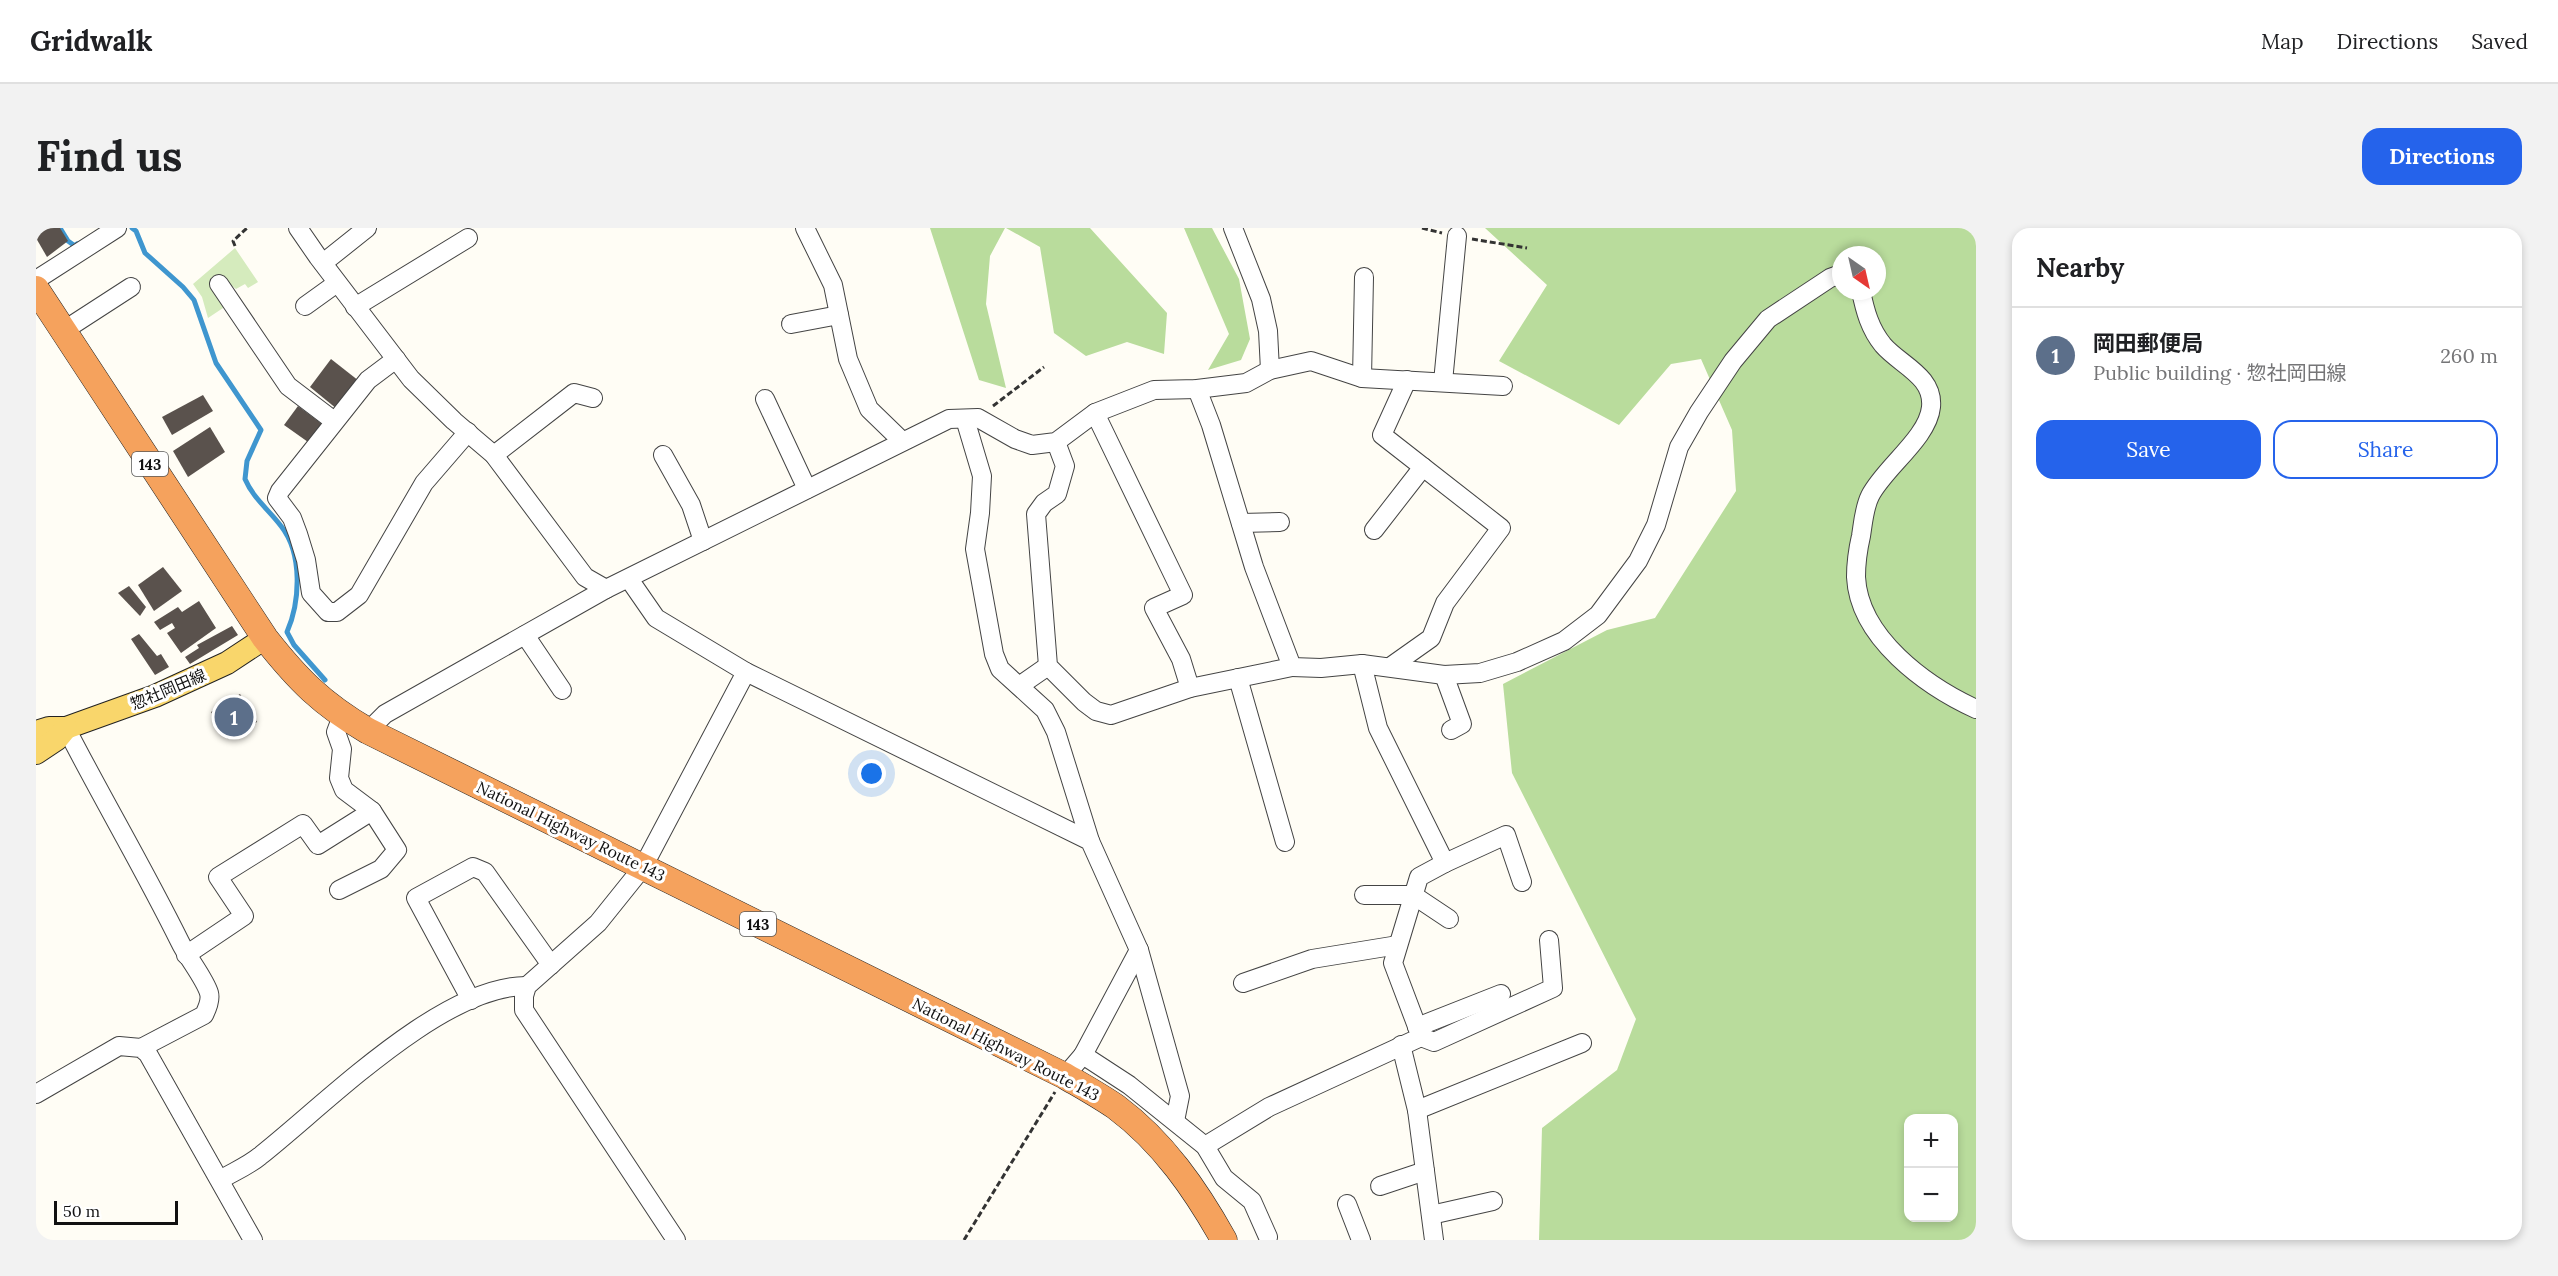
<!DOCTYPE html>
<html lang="en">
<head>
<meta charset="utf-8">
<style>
  body { margin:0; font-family:Lora,"Noto Sans JP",serif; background:#f2f2f2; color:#202124 }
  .controls { position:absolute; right:18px; bottom:18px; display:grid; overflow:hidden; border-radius:12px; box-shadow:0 3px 9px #0003 }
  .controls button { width:54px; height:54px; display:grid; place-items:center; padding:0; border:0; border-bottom:2px solid #e0e0e0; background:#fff; color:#202124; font:30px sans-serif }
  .compass { position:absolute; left:1796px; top:18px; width:54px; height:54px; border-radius:50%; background:#fff; box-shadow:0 3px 9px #0003; rotate:146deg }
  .scale { position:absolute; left:18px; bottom:15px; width:124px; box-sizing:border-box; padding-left:6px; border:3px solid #111; border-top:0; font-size:16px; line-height:21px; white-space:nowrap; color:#111; -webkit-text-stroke:4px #fff; paint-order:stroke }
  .you { position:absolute; left:836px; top:546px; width:21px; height:21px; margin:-15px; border:4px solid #fff; border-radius:50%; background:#1a73e8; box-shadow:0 0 0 9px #1a73e833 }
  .badge { display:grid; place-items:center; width:39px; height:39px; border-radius:50%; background:#2563eb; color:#fff; font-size:20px; font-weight:700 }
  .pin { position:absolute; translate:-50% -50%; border:3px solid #fff; box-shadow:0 2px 6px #0006 }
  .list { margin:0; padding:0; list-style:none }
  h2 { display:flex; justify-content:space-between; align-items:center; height:78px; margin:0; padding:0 24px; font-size:26px }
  h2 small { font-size:20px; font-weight:400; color:#757577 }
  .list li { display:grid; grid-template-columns:39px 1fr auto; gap:18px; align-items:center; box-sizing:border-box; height:96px; padding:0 24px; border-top:2px solid #e0e0e0 }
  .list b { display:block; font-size:22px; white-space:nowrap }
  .list p { margin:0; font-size:20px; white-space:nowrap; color:#757577 }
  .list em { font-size:20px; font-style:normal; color:#757577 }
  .actions { display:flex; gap:12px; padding:18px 24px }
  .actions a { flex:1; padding:14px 0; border:2px solid #2563eb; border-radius:18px; text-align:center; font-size:21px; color:#2563eb }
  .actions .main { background:#2563eb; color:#fff }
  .map { position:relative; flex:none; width:1940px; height:1012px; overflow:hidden; border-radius:18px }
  header { display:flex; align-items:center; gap:36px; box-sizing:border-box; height:84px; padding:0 30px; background:#fff; border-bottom:2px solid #e0e0e0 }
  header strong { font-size:28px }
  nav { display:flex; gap:33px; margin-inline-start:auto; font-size:21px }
  .intro { display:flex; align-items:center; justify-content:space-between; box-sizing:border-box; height:144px; padding:0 36px }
  h1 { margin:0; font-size:42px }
  .button { padding:15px 27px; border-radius:18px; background:#2563eb; color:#fff; font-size:21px; font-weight:700 }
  main { display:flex; gap:36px; padding:0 36px }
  aside { flex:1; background:#fff; border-radius:18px; box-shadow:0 3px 9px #0003 }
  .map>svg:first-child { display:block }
  .green { fill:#d5ebbd }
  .forest { fill:#b9dc9c; fill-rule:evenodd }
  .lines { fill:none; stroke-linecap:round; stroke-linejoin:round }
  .stream { stroke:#3f96cf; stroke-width:5 }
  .building { fill:#5a524d }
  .minor-casing { stroke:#444; stroke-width:20 }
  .major-casing { stroke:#222; stroke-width:24 }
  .highway-casing { stroke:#222; stroke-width:27 }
  .path { stroke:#333; stroke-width:3; stroke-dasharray:6 3; stroke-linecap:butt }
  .minor { stroke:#fff; stroke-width:18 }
  .major { stroke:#f9d66b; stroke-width:22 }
  .highway { stroke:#f5a25d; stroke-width:26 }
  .labels { text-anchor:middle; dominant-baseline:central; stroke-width:6; stroke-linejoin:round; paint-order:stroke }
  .shield { fill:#fff; stroke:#585858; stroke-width:1.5 }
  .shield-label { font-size:15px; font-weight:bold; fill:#111 }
  .street-label { font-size:16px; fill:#111; stroke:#fff }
</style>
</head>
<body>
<header>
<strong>Gridwalk</strong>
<nav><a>Map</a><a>Directions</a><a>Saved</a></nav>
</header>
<div class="intro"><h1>Find us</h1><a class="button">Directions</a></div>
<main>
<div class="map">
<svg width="1940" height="1012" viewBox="0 0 1940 1012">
  <rect width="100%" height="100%" fill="#fffdf5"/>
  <path class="green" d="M199 20 222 54 212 60 209 56 200 61 189 52 190 78 172 90 166 69 157 56Z"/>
  <g class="forest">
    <path d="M894 0H969L954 28 950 76 970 160 943 152Z"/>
    <path d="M970 0H1054L1131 85 1128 126 1091 114 1050 128 1018 105 1004 19Z"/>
    <path d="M1148 0H1176L1203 51 1214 111 1205 132 1172 142 1193 106Z"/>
    <path d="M1449 0H1940V1012H1503L1506 900 1581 842 1600 791 1476 545 1467 456 1571 402 1619 390 1700 263 1696 202 1665 131 1635 136 1583 197 1463 133 1511 57ZM1805 27H1841V63H1805ZM1872 890H1918V990H1872Z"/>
  </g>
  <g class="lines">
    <g class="stream">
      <path d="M24 0 32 13 39 18 41 16"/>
      <path d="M96 0 100 3 109 25 147 59 158 72 180 135 225 202 211 233 209 251C217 270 233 282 245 298 267 326 264 374 251 404L258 417 289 452"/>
    </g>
  </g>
  <g class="building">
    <path d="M10 0H24L32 13 11 29 0 10V5Z"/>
    <path d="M295 131 323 153 301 181 274 159Z"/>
    <path d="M167 167 177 183 136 207 126 189Z"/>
    <path d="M262 178 286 196 272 214 248 197Z"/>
    <path d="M174 199 189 224 152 249 137 223Z"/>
    <path d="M127 339 146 363 118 383 102 357Z"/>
    <path d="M93 358 110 379 104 388 82 365Z"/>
    <path d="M163 373 180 400 145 425 131 405 139 400 136 395 124 402 118 394 142 379 146 384Z"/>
    <path d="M196 398 202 407 154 436 149 429 163 420 161 417Z"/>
    <path d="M103 406 121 428 125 426 133 439 119 447 95 411Z"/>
    <path d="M204 466 221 494 192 511 175 484Z"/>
  </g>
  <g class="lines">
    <g class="minor-casing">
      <g id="minor">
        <path d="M262 0 282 29 375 151 418 193 458 227 549 349 570 361"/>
        <path d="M769 0 797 57 812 131 833 181 866 213"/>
        <path d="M1197 0 1225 71 1232 103 1234 142"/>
        <path d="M287 35 331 0"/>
        <path d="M0 52 81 0"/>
        <path d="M183 56 252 158 298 193"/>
        <path d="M1825 63C1829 83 1834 101 1847 117 1864 137 1898 148 1895 179 1892 210 1848 240 1834 268 1828 280 1827 296 1825 308 1822 321 1820 335 1820 349 1823 410 1890 458 1940 481"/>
        <path d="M269 78 301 55"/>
        <path d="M319 79 432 10"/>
        <path d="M755 96 803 87"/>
        <path d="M27 103 95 59"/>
        <path d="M360 131 332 152 244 263 241 270 256 290 262 306 270 332 275 365 292 384H301L323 367 388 255 432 204"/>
        <path d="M1326 150 1328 49"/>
        <path d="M1407 154 1421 8"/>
        <path d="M1161 161 1175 197 1218 339 1256 439 1285 440 1326 436 1408 447 1444 445 1481 434 1528 413 1562 387 1602 333 1620 297 1643 219 1663 184 1697 133 1732 91 1794 50 1805 46"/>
        <path d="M729 171 771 261"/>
        <path d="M1059 185 1147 367 1118 380 1145 431 1154 460"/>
        <path d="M929 191 946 248 944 285 939 321 958 426 964 441 1009 482 1020 504 1054 613"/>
        <path d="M1020 214 1029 238 1021 266 1008 275 1000 286 1012 438 1048 474 1060 483 1075 487 1154 460 1256 439"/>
        <path d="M458 227 538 165 557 170"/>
        <path d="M627 227 655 277 667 313"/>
        <path d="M1205 295 1244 294"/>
        <path d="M1338 302 1387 239"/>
        <path d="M593 351 620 390 710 444 1054 613 1103 722 1047 827 1029 848"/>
        <path d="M489 407 526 462"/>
        <path d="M1354 439 1395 410 1409 375 1465 300 1346 207 1371 152"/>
        <path d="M1408 447 1426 496 1415 502"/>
        <path d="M1202 450 1249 614"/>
        <path d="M983 458 1012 438"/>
        <path d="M30 500C67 572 108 641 144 714 151 729 169 751 173 765 175 772 171 781 168 787L105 820"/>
        <path d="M332 503 349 486 570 361 913 191 942 190 979 211 996 217 1020 214 1059 185 1118 162 1161 161 1210 155 1234 142 1275 133 1326 150 1467 158"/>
        <path d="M1409 635 1470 607 1486 654"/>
        <path d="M303 662 345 641 361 622 336 583 308 562 303 550 306 521 300 504 306 488"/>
        <path d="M1328 667H1377L1413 691"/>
        <path d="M1103 722 1144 868 1139 893"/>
        <path d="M150 727 208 688 182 649 267 596 282 617 336 583"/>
        <path d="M1207 755 1276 731 1362 717"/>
        <path d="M435 772 380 670 437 639 449 644 515 737"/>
        <path d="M1381 799 1465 766"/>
        <path d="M1385 809 1398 814 1517 760 1513 712"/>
        <path d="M1365 817 1381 882 1398 1012"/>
        <path d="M1047 827 1093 857 1169 918 1188 950 1216 973 1232 1009"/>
        <path d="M0 866 83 818 105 820 112 826 217 1012"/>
        <path d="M1381 882 1546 815"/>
        <path d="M1169 918 1233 879 1385 809 1357 735 1383 649 1409 635 1342 500 1326 436"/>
        <path d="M184 952C197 944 212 938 224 928 289 877 406 757 491 758"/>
        <path d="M1344 958 1389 943"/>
        <path d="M1311 976 1325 1012"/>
        <path d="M1395 987 1457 973"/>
        <path d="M640 1012 488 782V768L491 758 562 695 607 639 710 444"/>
      </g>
    </g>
    <g class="major-casing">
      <g id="major">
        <path d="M0 504 13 500H30L119 468 191 435 229 410"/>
        <path d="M0 525 21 511 30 500"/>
      </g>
    </g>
    <g class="highway-casing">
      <path id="highway" d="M0 61 229 410C262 452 286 476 332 503L1029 848C1046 858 1064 868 1080 879 1127 914 1160 962 1188 1012"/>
    </g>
    <g class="path">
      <path d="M1386 0 1406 5"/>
      <path d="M1436 11 1491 20"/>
      <path d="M199 18 197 13 211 0"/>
      <path d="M957 178 1008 139"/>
      <path d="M928 1012 1019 864"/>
    </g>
    <use href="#minor" class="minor"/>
    <use href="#major" class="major"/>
    <use href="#highway" class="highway"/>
  </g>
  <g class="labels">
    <g class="shield">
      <rect x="96" y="224" width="36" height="24" rx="4.5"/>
      <rect x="704" y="684" width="36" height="24" rx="4.5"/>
    </g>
    <g class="shield-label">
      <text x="114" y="236">143</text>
      <text x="722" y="696">143</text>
    </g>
    <g class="street-label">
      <text transform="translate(132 461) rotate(-23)">惣社岡田線</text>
      <text transform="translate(535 603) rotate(26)">National Highway Route 143</text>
      <text transform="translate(970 821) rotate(27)">National Highway Route 143</text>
    </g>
  </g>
</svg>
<div class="controls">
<button>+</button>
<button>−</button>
</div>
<svg class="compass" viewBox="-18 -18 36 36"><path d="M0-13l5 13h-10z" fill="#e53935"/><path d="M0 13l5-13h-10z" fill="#757577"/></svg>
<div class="scale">50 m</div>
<div class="you"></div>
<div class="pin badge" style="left:198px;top:489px;background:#5c6f8a">1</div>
</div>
<aside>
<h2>Nearby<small></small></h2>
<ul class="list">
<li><span class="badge" style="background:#5c6f8a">1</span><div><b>岡田郵便局</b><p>Public building · 惣社岡田線</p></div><em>260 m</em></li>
</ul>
<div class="actions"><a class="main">Save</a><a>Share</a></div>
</aside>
</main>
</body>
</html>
